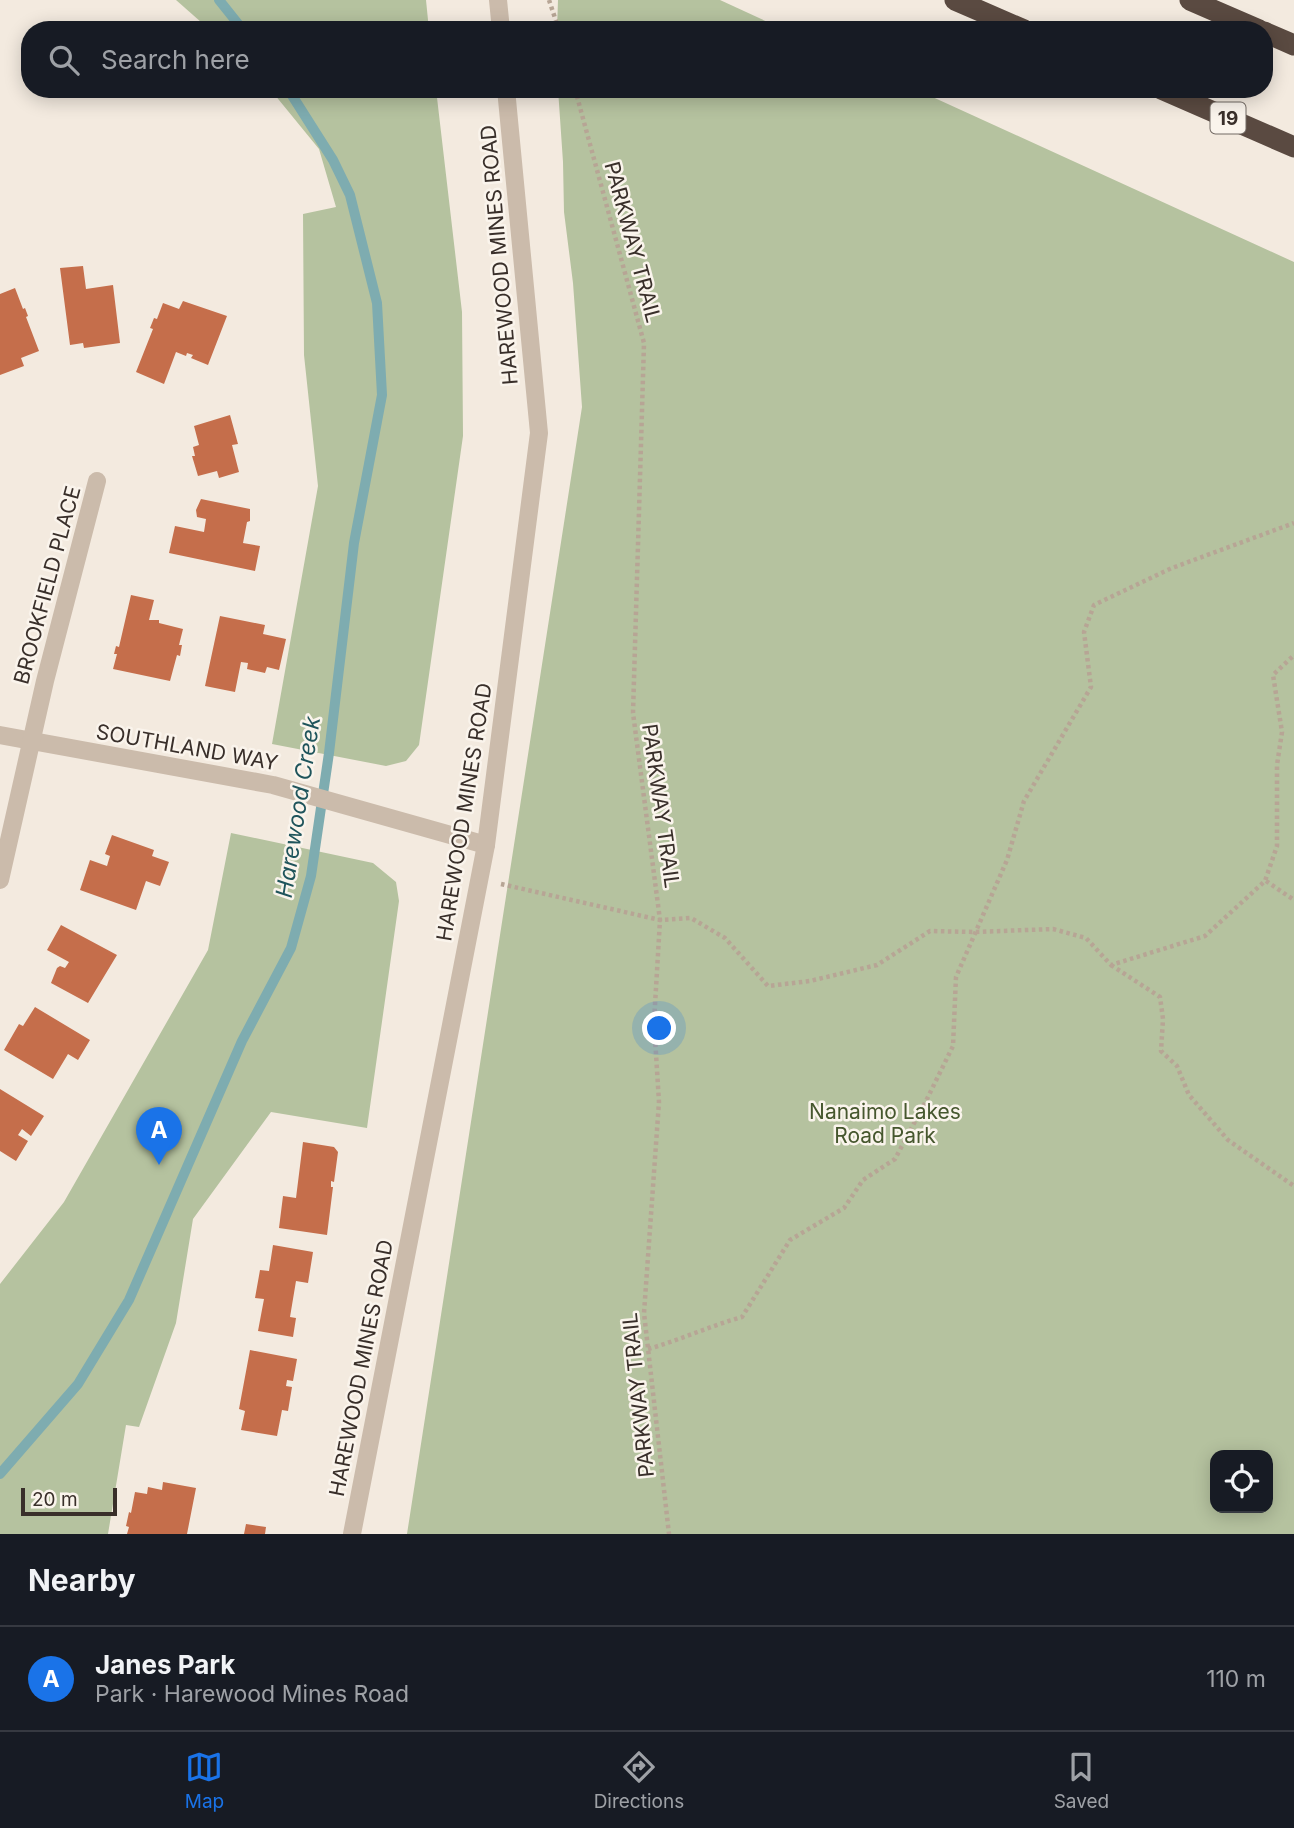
<!DOCTYPE html>
<html lang="en">
<head>
<meta charset="utf-8">
<style>
  body { margin:0; font-family:Inter,sans-serif; background:#242831; color:#f1f3f6 }
  .controls { position:absolute; right:21px; bottom:21px; display:grid; overflow:hidden; border-radius:14px; box-shadow:0 4px 18px #0003 }
  .controls button { width:63px; height:63px; display:grid; place-items:center; padding:0; border:0; border-bottom:2px solid #363941; background:#171b24; color:#f1f3f6; font:35px sans-serif }
  .scale { position:absolute; left:21px; bottom:18px; width:96px; box-sizing:border-box; padding-left:7px; border:4px solid #392f2a; border-top:0; font-size:19px; line-height:24px; white-space:nowrap; color:#392f2a; -webkit-text-stroke:5px #faf4ec; paint-order:stroke }
  .you { position:absolute; left:660px; top:1029px; width:24px; height:24px; margin:-18px; border:5px solid #fff; border-radius:50%; background:#1a73e8; box-shadow:0 0 0 10px #1a73e833 }
  .badge { display:grid; place-items:center; width:46px; height:46px; border-radius:50%; background:#1a73e8; color:#fff; font-size:23px; font-weight:700 }
  .pin { position:absolute; translate:-50% -58px; filter:drop-shadow(0 2px 4px #0008) }
  .pin::after { content:''; position:absolute; top:37px; width:24px; height:21px; background:inherit; clip-path:polygon(0 0,100% 0,50% 100%) }
  .list { margin:0; padding:0; list-style:none }
  h2 { display:flex; justify-content:space-between; align-items:center; height:91px; margin:0; padding:0 28px; font-size:30px }
  h2 small { font-size:23px; font-weight:400; color:#9ea1a6 }
  .list li { display:grid; grid-template-columns:46px 1fr auto; gap:21px; align-items:center; box-sizing:border-box; height:105px; padding:0 28px; border-top:2px solid #363941 }
  .list b { display:block; font-size:26px; white-space:nowrap }
  .list p { margin:0; font-size:23px; white-space:nowrap; color:#9ea1a6 }
  .list em { font-size:23px; font-style:normal; color:#9ea1a6 }
  .icon { flex:none; width:38px; height:38px; fill:none; stroke:currentColor; stroke-width:2; stroke-linecap:round; stroke-linejoin:round }
  .map { position:relative; flex:none; width:1294px; height:1534px; overflow:hidden }
  .search { position:absolute; background:#171b24; box-shadow:0 4px 18px #0003; left:21px; right:21px; top:21px; height:77px; display:flex; align-items:center; gap:18px; box-sizing:border-box; padding:0 24px; border-radius:28px; color:#9ea1a6; font-size:26px }
  .sheet { height:196px; background:#171b24 }
  nav { display:flex; justify-content:space-around; align-items:center; box-sizing:border-box; height:98px; border-top:2px solid #363941; background:#171b24; font-size:19px; color:#9ea1a6 }
  nav a { display:grid; justify-items:center; gap:4px }
  nav .on { color:#1a73e8 }
  .map>svg:first-child { display:block }
  .green { fill:#b5c29f; fill-rule:evenodd }
  .lines { fill:none; stroke-linecap:round; stroke-linejoin:round }
  .stream { stroke:#7eacb0; stroke-width:10 }
  .building { fill:#c56e4b }
  .path { stroke:#b7a595; stroke-width:4.5; stroke-dasharray:3.5 3.5; stroke-linecap:butt }
  .minor { stroke:#cbbbab; stroke-width:18 }
  .motorway { stroke:#5a4a41; stroke-width:21 }
  .labels { text-anchor:middle; dominant-baseline:central; stroke-width:5; stroke-linejoin:round; paint-order:stroke }
  .shield { fill:#faf4ec; stroke:#736a64; stroke-width:2 }
  .shield-label { font-size:19px; font-weight:bold; fill:#392f2a }
  .street-label { font-size:21px; fill:#392f2a; stroke:#faf4ec }
  .park-label { font-size:21px; fill:#46572e; stroke:#faf4ec }
  .water-label { font-size:23px; font-style:italic; fill:#1f545b; stroke:#faf4ec }
</style>
</head>
<body>
<div class="map">
<svg width="1294" height="1534" viewBox="0 0 1294 1534">
  <rect width="100%" height="100%" fill="#f3eadf"/>
  <g class="green">
    <path d="M176 0H426L429 30H210Z"/>
    <path d="M558 0H720L785 30H557Z"/>
    <path d="M270 89H436L462 312 463 436 419 745 406 761 386 766 272 744 318 486 304 355 303 214 336 207 319 149Z"/>
    <path d="M558 89H915L1294 262V1534H407L582 407 573 283 564 212 563 162ZM1215 1455H1268V1508H1215Z"/>
    <path d="M231 833 373 863 396 882 399 901 367 1128 271 1112 193 1219 176 1323 139 1427 126 1425 108 1534H0V1284L64 1202 208 950Z"/>
  </g>
  <g class="lines">
    <g class="stream">
      <path d="M219 0 243 30"/>
      <path d="M0 1474 78 1384 129 1300 242 1041 291 948 311 876 329 753 354 543 382 395 377 303 350 195 333 160 288 89"/>
    </g>
  </g>
  <g class="building">
    <path d="M83 266 86 289 113 285 120 343 84 348 83 343 70 345 60 268Z"/>
    <path d="M15 288 23 309 25 308 28 316 26 317 39 351 21 358 24 366 0 375V294Z"/>
    <path d="M183 301 227 316 208 365 191 358 193 355 187 353 186 356 176 352 164 384 136 372 153 329 150 328 154 318 157 319 163 303 179 309Z"/>
    <path d="M230 415 238 444 232 445 239 472 219 478 217 471 198 476 192 456H195L193 447 199 445 194 426Z"/>
    <path d="M201 499 250 509V521L247 522 243 543 260 546 255 571 169 553 175 526 204 532 206 519 197 517 196 510Z"/>
    <path d="M131 595 154 600 149 620H159V623L183 629 179 645H182L180 656 177 655 170 681 113 669 117 654H114L116 646 119 647Z"/>
    <path d="M220 616 265 625 263 634 286 639 279 670 267 667 265 673 247 669 248 663 241 662 235 692 205 686Z"/>
    <path d="M112 835 154 850 152 856 169 862 160 886 146 881 136 910 80 890 90 860 107 866 110 856 105 854Z"/>
    <path d="M61 925 117 955 88 1003 51 983 57 968 60 966 65 968 69 962 47 950Z"/>
    <path d="M35 1007 90 1040 78 1060 68 1054 53 1079 4 1050 19 1024 23 1026Z"/>
    <path d="M0 1089 44 1116 31 1136 22 1129 18 1135 28 1141 16 1161 0 1151Z"/>
    <path d="M303 1142 334 1147 338 1152 334 1182 331 1181V1187H333L327 1235 279 1228 283 1196 296 1198Z"/>
    <path d="M273 1245 313 1252 308 1283 296 1281 290 1317 296 1318 293 1337 258 1331 264 1299 255 1298 260 1270 269 1271Z"/>
    <path d="M250 1350 297 1359 293 1381 287 1380 286 1386 292 1387 288 1411 282 1410 277 1436 241 1430 245 1411 239 1409Z"/>
    <path d="M163 1482 196 1488 187 1534H127L129 1527 126 1526 129 1512 131 1513 135 1492 147 1494 148 1487 162 1490Z"/>
    <path d="M246 1524 266 1527 265 1534H244Z"/>
  </g>
  <g class="lines">
    <g class="path">
      <path d="M549 0 559 30"/>
      <path d="M575 89 644 343 633 713 660 920 654 1022 659 1102 644 1313 669 1534"/>
      <path d="M1266 881 1294 900"/>
      <path d="M501 884 660 920 691 918 725 938 768 986 810 981 877 965 930 931 975 932 1053 929 1086 938 1111 965 1205 936 1265 881 1277 846V765L1282 732 1273 675 1294 655"/>
      <path d="M1111 965 1160 997 1163 1019 1161 1051 1177 1066 1189 1095 1228 1140 1294 1186"/>
      <path d="M648 1349C680 1340 710 1326 742 1317L790 1240 844 1208 863 1180 895 1159 926 1101 953 1046 956 977 1007 860 1024 801 1091 687 1084 632 1094 605 1172 568 1294 523"/>
    </g>
    <g class="minor">
      <path d="M498 0 501 30"/>
      <path d="M0 735 273 785 486 845"/>
      <path d="M0 880 45 681 97 481"/>
      <path d="M352 1534 486 845 539 433 506 89"/>
    </g>
    <g class="motorway">
      <path d="M955 0 1024 30"/>
      <path d="M1190 0 1259 30"/>
      <path d="M1264 32 1294 45"/>
      <path d="M1161 89 1294 147"/>
    </g>
  </g>
  <g class="labels">
    <rect class="shield" x="1210.5" y="102.5" width="35" height="31" rx="5"/>
    <g class="shield-label">
      <text x="1228" y="118">19</text>
    </g>
    <g class="street-label">
      <text transform="translate(633 242) rotate(75)">PARKWAY TRAIL</text>
      <text transform="translate(499 255) rotate(-95)">HAREWOOD MINES ROAD</text>
      <text transform="translate(47 585) rotate(-75)">BROOKFIELD PLACE</text>
      <text transform="translate(187 747) rotate(10)">SOUTHLAND WAY</text>
      <text transform="translate(661 806) rotate(82)">PARKWAY TRAIL</text>
      <text transform="translate(464 812) rotate(-81)">HAREWOOD MINES ROAD</text>
      <text transform="translate(361 1368) rotate(-79)">HAREWOOD MINES ROAD</text>
      <text transform="translate(638 1395) rotate(-96)">PARKWAY TRAIL</text>
    </g>
    <g class="park-label">
      <text x="885" y="1111">Nanaimo Lakes<tspan x="885" dy="24">Road Park</tspan></text>
    </g>
    <g class="water-label">
      <text transform="translate(298 807) rotate(-81)">Harewood Creek</text>
    </g>
  </g>
</svg>
<div class="controls">
<button><svg class="icon" aria-label="locate" viewBox="0 0 24 24"><circle cx="12" cy="12" r="6"/><path d="M12 2v4M12 18v4M2 12h4M18 12h4"/></svg></button>
</div>
<div class="scale">20 m</div>
<div class="you"></div>
<div class="pin badge" style="left:159px;top:1165px">A</div>
<div class="search"><svg class="icon" aria-label="search" viewBox="0 0 24 24"><circle cx="10" cy="10" r="6"/><path d="M15 15l6 6"/></svg>Search here</div>
</div>
<section class="sheet">
<h2>Nearby<small></small></h2>
<ul class="list">
<li><span class="badge">A</span><div><b>Janes Park</b><p>Park · Harewood Mines Road</p></div><em>110 m</em></li>
</ul>
</section>
<nav>
<a class="on"><svg class="icon" aria-label="map" viewBox="0 0 24 24"><path d="M3 6l6-2 6 2 6-2v14l-6 2-6-2-6 2zM9 4v14M15 6v14"/></svg>Map</a>
<a><svg class="icon" aria-label="directions" viewBox="0 0 24 24"><path d="M12 3l9 9-9 9-9-9zM9 14v-3h6M13 9l2 2-2 2"/></svg>Directions</a>
<a><svg class="icon" aria-label="saved" viewBox="0 0 24 24"><path d="M7 4h10v16l-5-4-5 4z"/></svg>Saved</a>
</nav>
</body>
</html>
